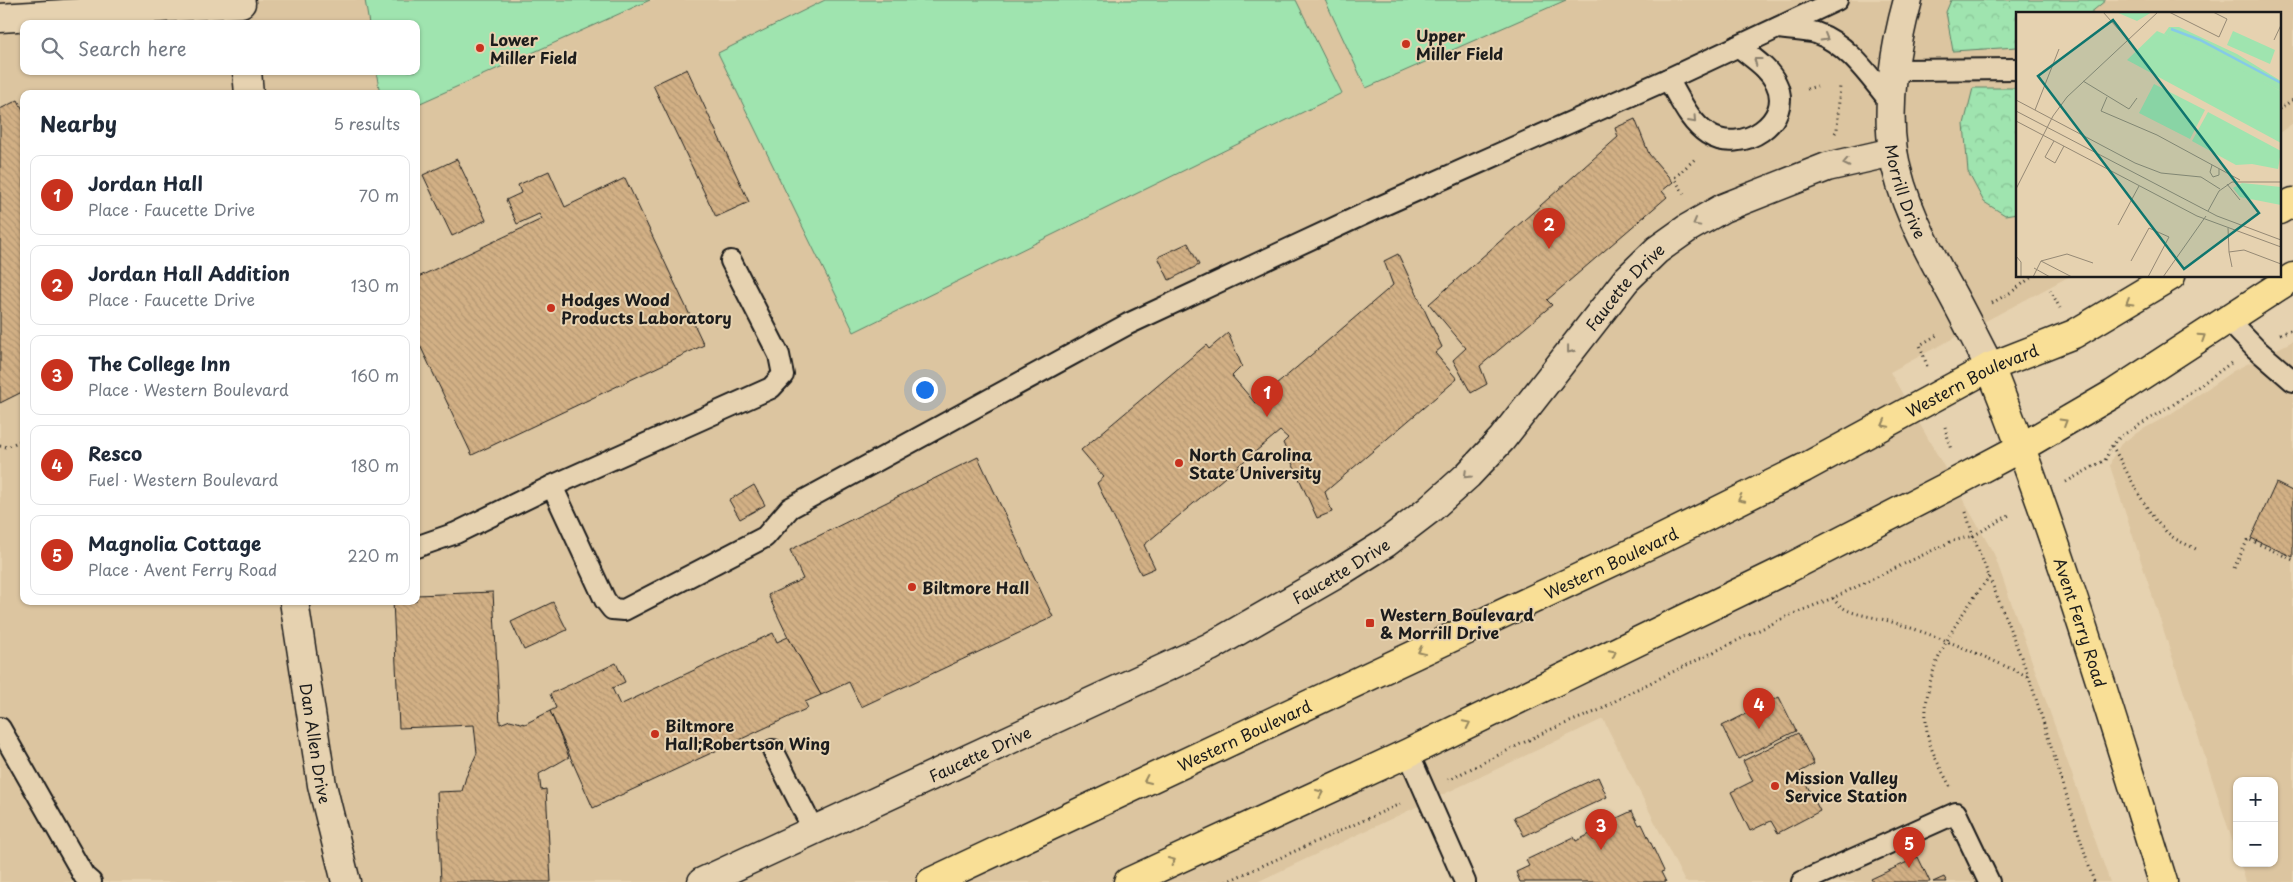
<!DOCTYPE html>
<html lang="en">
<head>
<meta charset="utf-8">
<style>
  body { margin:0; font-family:"Playpen Sans",sans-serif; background:#f6f6f7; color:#1f2937 }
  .controls { position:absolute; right:15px; bottom:15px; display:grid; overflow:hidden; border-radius:10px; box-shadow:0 1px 4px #0004 }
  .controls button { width:45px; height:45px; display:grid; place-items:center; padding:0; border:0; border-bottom:1px solid #e0e1e3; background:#fff; color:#1f2937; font:25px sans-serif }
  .you { position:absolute; left:924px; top:389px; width:18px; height:18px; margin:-12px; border:4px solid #fff; border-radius:50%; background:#1a73e8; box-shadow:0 0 0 8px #1a73e833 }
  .badge { display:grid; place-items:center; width:32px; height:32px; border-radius:50%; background:#c8321e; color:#fff; font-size:16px; font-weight:700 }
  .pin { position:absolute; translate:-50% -41px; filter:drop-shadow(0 1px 2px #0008) }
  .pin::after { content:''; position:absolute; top:26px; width:18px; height:15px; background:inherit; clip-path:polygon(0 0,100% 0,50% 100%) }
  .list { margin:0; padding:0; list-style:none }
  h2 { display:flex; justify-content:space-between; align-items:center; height:65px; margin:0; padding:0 20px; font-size:21px }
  h2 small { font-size:16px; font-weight:400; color:#747a83 }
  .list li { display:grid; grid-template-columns:32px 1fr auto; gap:15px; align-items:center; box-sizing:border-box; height:80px; margin:0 10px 10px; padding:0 10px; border:1px solid #e0e1e3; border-radius:10px }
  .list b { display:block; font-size:19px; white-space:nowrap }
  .list p { margin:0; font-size:16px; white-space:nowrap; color:#747a83 }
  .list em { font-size:16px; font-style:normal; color:#747a83 }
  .icon { flex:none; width:28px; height:28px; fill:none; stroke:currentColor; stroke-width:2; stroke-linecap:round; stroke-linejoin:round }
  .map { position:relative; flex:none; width:2293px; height:882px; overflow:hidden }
  .search { position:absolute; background:#fff; box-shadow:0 1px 4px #0004; left:20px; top:20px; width:400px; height:55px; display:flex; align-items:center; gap:12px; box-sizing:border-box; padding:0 18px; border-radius:10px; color:#747a83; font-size:19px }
  .panel { position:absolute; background:#fff; box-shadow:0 1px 4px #0004; left:20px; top:90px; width:400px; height:515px; border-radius:10px }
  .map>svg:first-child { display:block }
  .built { fill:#dcc5a0; fill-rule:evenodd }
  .forest { fill:url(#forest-crowns); stroke:#5e8066 }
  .garden { fill:#9fe4af; stroke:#5e8066 }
  .building { fill:url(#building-back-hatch); stroke:#1c1c1c }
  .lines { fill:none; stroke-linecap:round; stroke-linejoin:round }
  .service-casing { stroke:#1c1c1c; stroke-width:24 }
  .minor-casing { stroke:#1c1c1c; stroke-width:31 }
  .tertiary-casing { stroke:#1c1c1c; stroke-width:31 }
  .primary-casing { stroke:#1c1c1c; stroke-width:31 }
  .path { stroke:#1c1c1c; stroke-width:3; stroke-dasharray:1 4; stroke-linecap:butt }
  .service { stroke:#e6d2b0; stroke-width:20 }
  .minor { stroke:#e6d2b0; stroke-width:28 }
  .tertiary { stroke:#e6d2b0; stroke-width:28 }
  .primary { stroke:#f9df96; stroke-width:28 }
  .oneway { stroke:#8b806d }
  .oneway2 { stroke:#96875f }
  .poi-dot { fill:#c8321e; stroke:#e6d2b0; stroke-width:2 }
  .labels { text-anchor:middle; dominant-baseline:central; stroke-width:4; stroke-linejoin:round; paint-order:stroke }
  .poi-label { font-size:16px; font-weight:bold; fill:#1c1c1c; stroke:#e6d2b0; text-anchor:start }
  .street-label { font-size:16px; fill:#1c1c1c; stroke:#e6d2b0 }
  .inset-river { fill:none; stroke:#86cae7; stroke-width:2.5 }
  .inset-road { fill:none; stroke:#958975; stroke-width:1 }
  .view { fill:#0f766e; fill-opacity:0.15; stroke:#0f766e; stroke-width:2.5 }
  .inset-edge { fill:none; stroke:#1c1c1c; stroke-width:2.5 }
</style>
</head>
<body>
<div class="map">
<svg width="2293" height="882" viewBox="0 0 2293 882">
  <defs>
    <pattern id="forest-crowns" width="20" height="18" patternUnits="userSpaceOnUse" patternTransform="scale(1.25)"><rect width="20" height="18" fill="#9fe4af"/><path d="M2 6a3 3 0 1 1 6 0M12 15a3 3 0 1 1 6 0" fill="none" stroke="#88c396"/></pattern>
    <pattern id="building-back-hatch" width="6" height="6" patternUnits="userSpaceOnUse" patternTransform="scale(1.25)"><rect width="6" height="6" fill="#d2b085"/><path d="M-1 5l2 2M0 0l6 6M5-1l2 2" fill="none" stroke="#b49772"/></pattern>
  </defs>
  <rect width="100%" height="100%" fill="#e6d2b0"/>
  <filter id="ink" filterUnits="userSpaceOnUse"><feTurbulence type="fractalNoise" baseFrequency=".02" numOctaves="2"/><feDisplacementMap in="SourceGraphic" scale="10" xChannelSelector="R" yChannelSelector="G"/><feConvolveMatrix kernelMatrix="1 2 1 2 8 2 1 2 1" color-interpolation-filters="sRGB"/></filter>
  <g filter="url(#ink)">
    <g class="built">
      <path d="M0 0H2293V123L2279 133V14H2017V276H2070L1890 372 1994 554 2110 882H1685L1603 719 1257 882H0ZM24 24H416V71H24ZM24 94H416V601H24Z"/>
      <path d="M2293 341V882H2246L2240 863H2274V781H2237V855L2110 466 2112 458 2121 444 2138 432 2169 415 2233 371Z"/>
    </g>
    <g class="forest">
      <path d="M1951 0H2106L2089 14H2017V47L1953 51 1946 12Z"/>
      <path d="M1973 88H2017V213L2005 215 1984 202 1968 172 1964 124Z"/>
    </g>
    <g class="garden">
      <path d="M365 0H650L416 105V94H380L376 71H416V24H369Z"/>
      <path d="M825 0H1296L1342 93 854 332 718 53Z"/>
      <path d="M1325 0H1566L1366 88Z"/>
    </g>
    <g class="building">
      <path d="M687 69 749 202 716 217 653 85Z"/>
      <path d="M18 100 24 112V391L0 403V109Z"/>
      <path d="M1635 119 1649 154 1673 182 1662 191 1667 197 1547 300 1552 305 1480 366 1487 384 1471 393 1453 360 1466 348 1429 304 1618 137 1615 128Z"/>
      <path d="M457 159 486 220 452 236 423 175Z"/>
      <path d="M549 171 565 207 625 178 704 345 472 455 416 337V278L542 219 539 214 517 224 506 200 521 193 518 185Z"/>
      <path d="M1188 243 1199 265 1169 280 1158 257Z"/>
      <path d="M1398 254 1442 347 1435 353 1457 379 1325 492 1332 512 1317 518 1283 443 1288 438 1280 431 1144 545 1155 568 1141 574 1097 483 1104 477 1081 450 1206 345 1209 349 1228 333 1242 366 1232 376 1255 403 1393 285 1384 261Z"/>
      <path d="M978 457 1053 617 861 707 849 682 821 695 788 637 768 595 803 579 790 550Z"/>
      <path d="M2276 483 2292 491 2293 489V557L2251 538Z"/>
      <path d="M754 485 765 505 740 519 729 500Z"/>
      <path d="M493 592 500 724 510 720 525 724 550 711 569 757 539 774 541 790 546 789 551 882H441L437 792 462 791 466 777 477 753 474 725 399 728 393 601H416V595Z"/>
      <path d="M553 602 567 630 524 650 511 622Z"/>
      <path d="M773 633 777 642 788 637 821 695 805 702 808 708 593 808 550 711 556 708 550 694 616 663 625 682 612 688 620 705Z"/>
      <path d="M1779 697 1796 731 1738 759 1722 726Z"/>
      <path d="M1798 733 1814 764 1800 772 1820 811 1778 833 1771 821 1750 831 1731 792 1753 781 1743 761Z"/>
      <path d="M1598 777 1607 797 1524 836 1514 817Z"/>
      <path d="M1632 811 1639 825 1642 824 1664 871 1661 872 1666 882H1520L1516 872 1529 866 1526 860 1574 837 1576 841 1590 834 1593 840 1606 833 1602 825Z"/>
      <path d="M1918 857 1930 882H1873L1871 879Z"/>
      <path d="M1944 877 1947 882H1933Z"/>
    </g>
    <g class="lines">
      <g class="service-casing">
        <g id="service">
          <path d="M1778 28C1790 30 1805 30 1816 33 1849 44 1871 79 1892 104"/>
          <path d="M1895 70 2017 69"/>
          <path d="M1668 79C1679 97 1689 122 1708 134 1741 156 1795 121 1776 83 1768 67 1752 58 1738 46"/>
          <path d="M2228 320 2255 348 2293 381"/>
          <path d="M552 486 605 600 612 609 624 610 765 537 790 508 1128 324 1377 208 1668 79 1837 0"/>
          <path d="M416 547 456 533 552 486 771 388 783 375 779 355 731 261"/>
          <path d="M0 728 84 876 91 882"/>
          <path d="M773 750 813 829"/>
          <path d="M1408 753 1465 882"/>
          <path d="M1802 882 1956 813 1989 882"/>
        </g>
      </g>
      <g class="minor-casing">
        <g id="minor">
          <path id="s1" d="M702 882 1210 647 1335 575 1386 543 1429 510 1468 475 1502 439 1626 280 1657 250 1688 228 1723 208 1827 167 1893 152"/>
        </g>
      </g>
      <g class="tertiary-casing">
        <g id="tertiary">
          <path id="s2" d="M1908 0C1895 46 1886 104 1893 151 1901 202 1927 248 1951 292 1964 316 1977 342 1990 367"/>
          <path d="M0 18 241 3"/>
          <path d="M247 71 249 94"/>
          <path id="s3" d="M294 601 322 785 346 882"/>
        </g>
      </g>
      <g class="primary-casing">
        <g id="primary">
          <path d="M2279 210 2293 202"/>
          <path id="s4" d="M1990 367C2057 535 2109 709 2163 882"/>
          <path id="s5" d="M931 882 1657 541 1804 468 1990 367 2074 334 2171 276"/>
          <path d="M1128 882 1408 753 1789 568 1958 481 2022 447 2113 394 2293 277"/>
        </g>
      </g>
      <g class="path">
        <path d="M1807 89 1817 86"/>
        <path d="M2279 109 2293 100"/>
        <path d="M1835 133 1837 130 1840 85"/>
        <path d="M1684 194 1674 178 1696 158"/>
        <path d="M2050 290 2060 308"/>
        <path d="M1992 303 2013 291 2033 276"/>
        <path d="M2280 334 2293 329"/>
        <path d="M1927 366 1920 345 1939 334"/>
        <path d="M1945 427 1951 450"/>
        <path d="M0 446 7 447 24 439"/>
        <path d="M2112 446C2128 471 2147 517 2169 534 2176 541 2187 544 2196 549"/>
        <path d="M2066 482 2105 460 2112 445 2121 436 2170 407 2231 363"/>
        <path d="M1966 512 1973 536 2029 677 2094 882"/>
        <path d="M2234 568 2248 539 2293 560"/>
        <path d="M1833 598C1844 615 1867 615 1885 620 1935 634 1981 655 2029 677"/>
        <path d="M1448 780 1547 731 1600 710 1627 694 1788 616 1833 598 1952 541 1973 536 2011 514"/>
        <path d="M1950 786C1942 771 1932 754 1928 737 1916 676 1956 621 1990 576"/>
        <path d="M1226 882 1400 804"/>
      </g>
      <use href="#service" class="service"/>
      <use href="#minor" class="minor"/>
      <use href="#tertiary" class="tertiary"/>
      <use href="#primary" class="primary"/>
    </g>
    <defs><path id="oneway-chevron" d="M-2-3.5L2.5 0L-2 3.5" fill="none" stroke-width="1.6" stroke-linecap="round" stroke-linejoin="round" transform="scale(1.25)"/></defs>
    <g class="oneway">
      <use href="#oneway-chevron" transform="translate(1825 38) rotate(30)"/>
      <use href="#oneway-chevron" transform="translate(1757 61) rotate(-143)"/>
      <use href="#oneway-chevron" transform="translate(1693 120) rotate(48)"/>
      <use href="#oneway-chevron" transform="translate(1846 163) rotate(168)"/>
      <use href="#oneway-chevron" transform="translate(1696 223) rotate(151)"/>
      <use href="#oneway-chevron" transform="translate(1570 350) rotate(128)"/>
      <use href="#oneway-chevron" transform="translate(1467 475) rotate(136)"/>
    </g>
    <g class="oneway2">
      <use href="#oneway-chevron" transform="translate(2129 302) rotate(149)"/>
      <use href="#oneway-chevron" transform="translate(2202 337) rotate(-33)"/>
      <use href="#oneway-chevron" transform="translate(2064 422) rotate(-31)"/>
      <use href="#oneway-chevron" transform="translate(1885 424) rotate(152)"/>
      <use href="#oneway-chevron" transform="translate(1741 499) rotate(154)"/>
      <use href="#oneway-chevron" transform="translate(1421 651) rotate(155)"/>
      <use href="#oneway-chevron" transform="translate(1613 653) rotate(-26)"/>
      <use href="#oneway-chevron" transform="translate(1467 724) rotate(-26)"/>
      <use href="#oneway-chevron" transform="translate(1147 780) rotate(155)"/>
      <use href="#oneway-chevron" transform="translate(1320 793) rotate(-24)"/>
      <use href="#oneway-chevron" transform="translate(1172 861) rotate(-25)"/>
    </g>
  </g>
  <g class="poi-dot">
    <circle cx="1406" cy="44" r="5"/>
    <circle cx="480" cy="48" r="5"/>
    <circle cx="551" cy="308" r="5"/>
    <circle cx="1179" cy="463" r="5"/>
    <circle cx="912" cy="587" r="5"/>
    <rect x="1365" y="618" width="10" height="10" rx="2.5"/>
    <circle cx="655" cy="734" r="5"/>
    <circle cx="1775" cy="786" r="5"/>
  </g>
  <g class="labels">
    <g class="poi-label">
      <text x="1416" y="35">Upper<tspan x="1416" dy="18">Miller Field</tspan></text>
      <text x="490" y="39">Lower<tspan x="490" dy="18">Miller Field</tspan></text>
      <text x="561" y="299">Hodges Wood<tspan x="561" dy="18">Products Laboratory</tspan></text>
      <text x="1189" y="454">North Carolina<tspan x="1189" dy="18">State University</tspan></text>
      <text x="922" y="587">Biltmore Hall</text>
      <text x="1380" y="614">Western Boulevard<tspan x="1380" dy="18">&amp; Morrill Drive</tspan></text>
      <text x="665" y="725">Biltmore<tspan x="665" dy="18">Hall;Robertson Wing</tspan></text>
      <text x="1785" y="777">Mission Valley<tspan x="1785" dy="18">Service Station</tspan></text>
    </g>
    <g class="street-label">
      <text stroke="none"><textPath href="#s2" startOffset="195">Morrill Drive</textPath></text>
      <text stroke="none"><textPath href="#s1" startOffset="1116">Faucette Drive</textPath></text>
      <text stroke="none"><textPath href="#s5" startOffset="1156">Western Boulevard</textPath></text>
      <text stroke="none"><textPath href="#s5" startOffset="751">Western Boulevard</textPath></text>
      <text stroke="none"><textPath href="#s1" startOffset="711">Faucette Drive</textPath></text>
      <text stroke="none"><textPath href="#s4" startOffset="271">Avent Ferry Road</textPath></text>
      <text stroke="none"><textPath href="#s5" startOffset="346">Western Boulevard</textPath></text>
      <text stroke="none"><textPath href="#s3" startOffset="144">Dan Allen Drive</textPath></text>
      <text stroke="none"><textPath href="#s1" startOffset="306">Faucette Drive</textPath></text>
    </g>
  </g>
  <g transform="translate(2016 12)">
    <rect width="265" height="265" fill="#e6d2b0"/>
    <path d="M100 0H136L121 9ZM153 15H163L221 42 265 69V79L148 22ZM226 171 265 175V193L224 185 217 176Z" fill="#9fe4af"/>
    <path d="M141 19 186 38 265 79V131L111 48ZM217 19 259 38 254 52 211 33ZM138 72 189 98 174 127 123 101ZM192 100 265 139 262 157 236 152 220 153 176 129Z" fill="#9fe4af"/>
    <path class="inset-river" d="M155 17 184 28 265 71"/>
    <path class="inset-road" d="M87 0 112 28M153 0 203 25 211 7 197 0M258 28 265 13M67 69 113 97 121 86M91 85 85 99 141 123 224 168M0 88 119 151 145 161 185 165 204 177M19 98 43 37M0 99 201 204 265 228M0 109 181 204 265 235M38 129 29 145 39 151 48 134M196 153 194 160 197 165 203 163V157M211 172 224 188M0 177 37 104 51 85 142 0M192 199 203 179 216 170H265M102 213 123 174M212 216 213 240M0 244 5 250V265M25 249 56 265M115 249 133 216 153 225 132 265M216 255 213 240 228 238 265 252M18 256 34 265M17 265 25 249 51 242 77 251M147 265 190 204"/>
    <path class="view" d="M97 8 243 201 168 257 22 64Z"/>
    <rect width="265" height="265" class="inset-edge"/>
  </g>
</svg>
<div class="controls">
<button>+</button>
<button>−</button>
</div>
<div class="you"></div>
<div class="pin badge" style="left:1267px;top:417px">1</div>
<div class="pin badge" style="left:1549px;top:249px">2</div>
<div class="pin badge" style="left:1601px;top:850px">3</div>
<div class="pin badge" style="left:1759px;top:729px">4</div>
<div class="pin badge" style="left:1909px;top:868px">5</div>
<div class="search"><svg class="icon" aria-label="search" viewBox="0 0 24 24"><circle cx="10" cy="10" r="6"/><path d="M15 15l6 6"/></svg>Search here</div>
<section class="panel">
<h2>Nearby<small>5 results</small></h2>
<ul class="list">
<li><span class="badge">1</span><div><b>Jordan Hall</b><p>Place · Faucette Drive</p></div><em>70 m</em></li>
<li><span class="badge">2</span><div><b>Jordan Hall Addition</b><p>Place · Faucette Drive</p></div><em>130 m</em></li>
<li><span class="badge">3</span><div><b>The College Inn</b><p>Place · Western Boulevard</p></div><em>160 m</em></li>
<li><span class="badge">4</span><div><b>Resco</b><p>Fuel · Western Boulevard</p></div><em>180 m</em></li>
<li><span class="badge">5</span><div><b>Magnolia Cottage</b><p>Place · Avent Ferry Road</p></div><em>220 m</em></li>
</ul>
</section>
</div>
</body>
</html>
